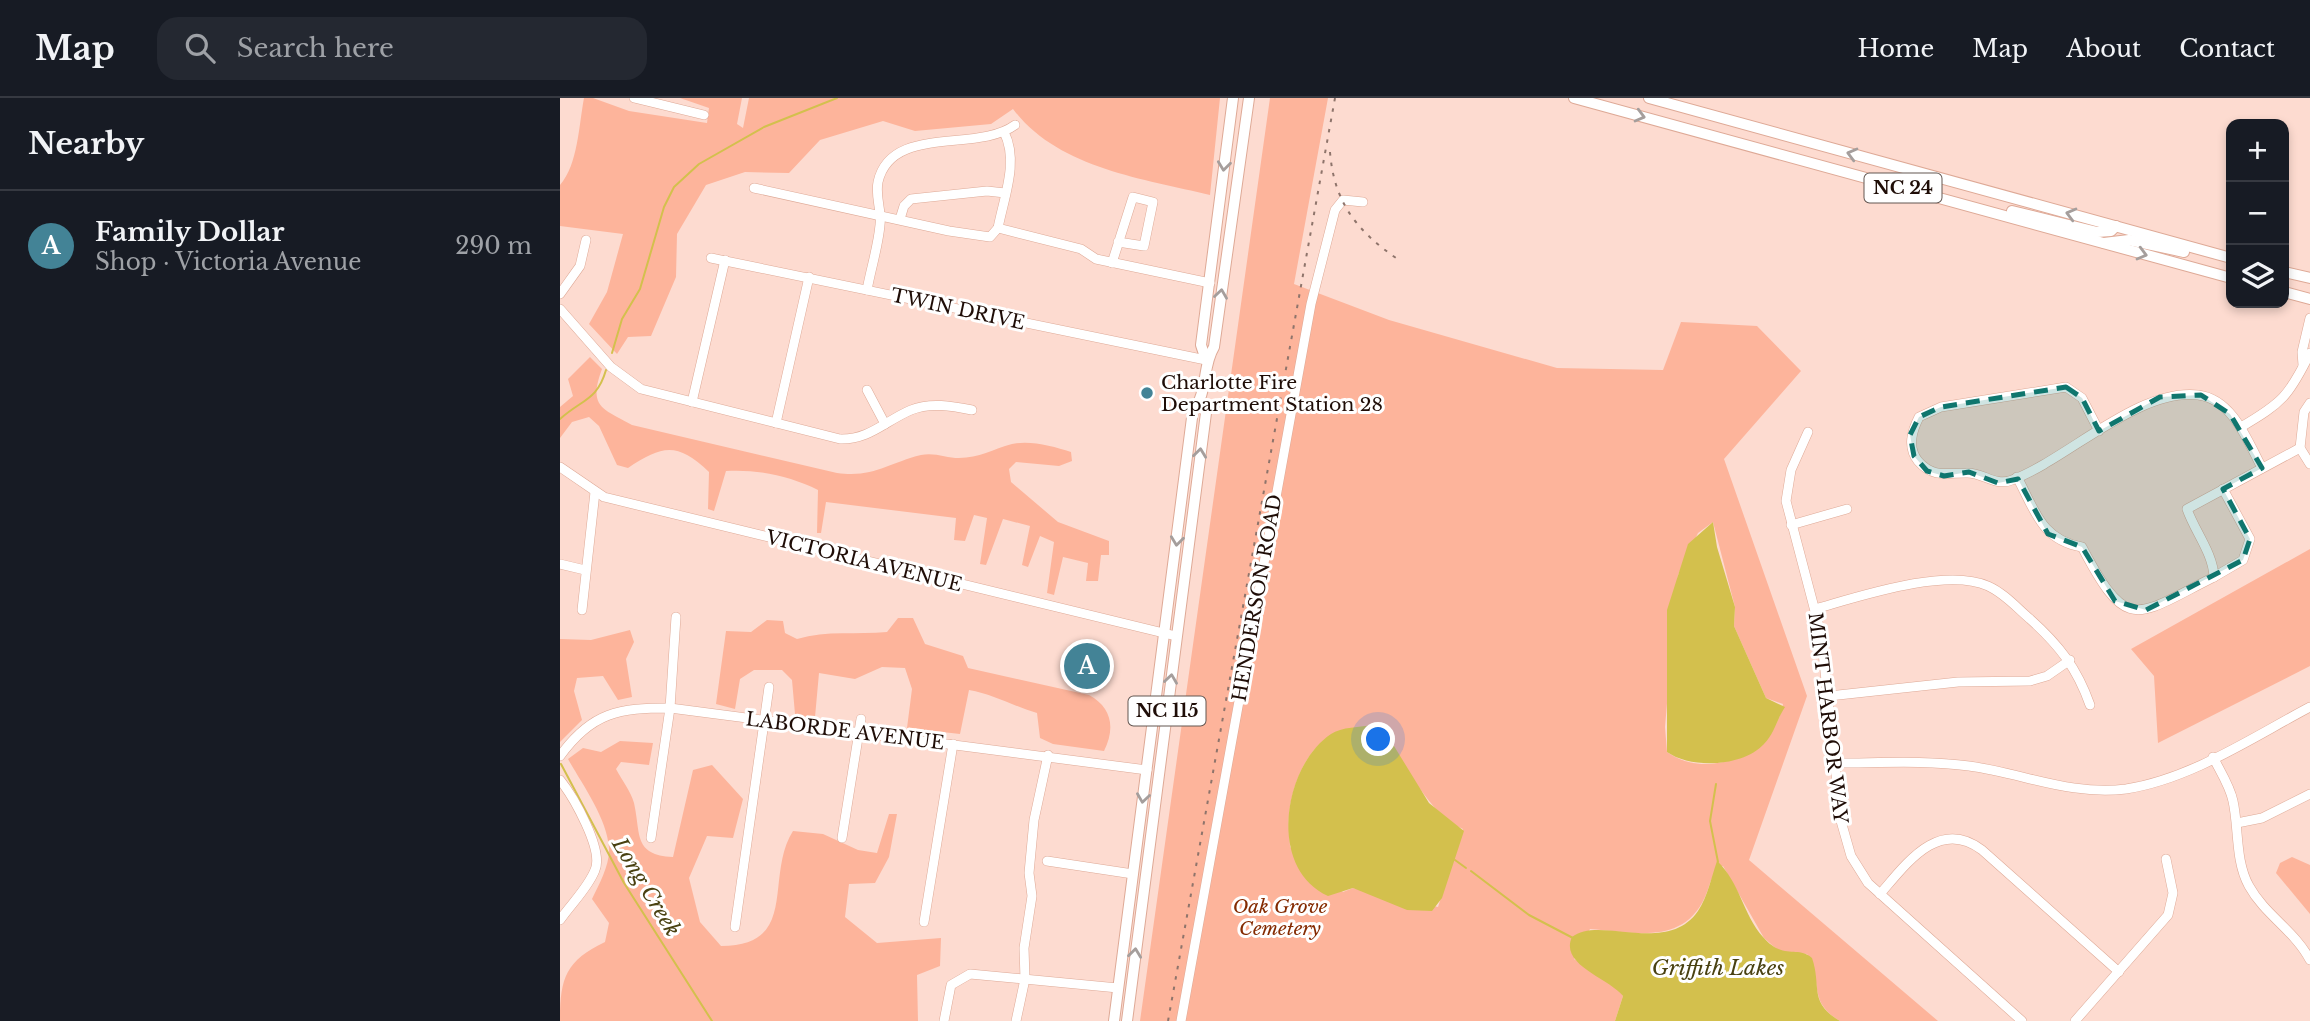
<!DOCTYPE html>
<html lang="en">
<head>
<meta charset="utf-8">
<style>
  body { margin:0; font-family:"Libre Baskerville",serif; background:#242831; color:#f1f3f6 }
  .controls { position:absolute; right:21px; top:21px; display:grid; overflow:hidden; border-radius:14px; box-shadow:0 4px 10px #0003 }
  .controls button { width:63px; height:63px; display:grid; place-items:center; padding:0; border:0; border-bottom:2px solid #363941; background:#171b24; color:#f1f3f6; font:35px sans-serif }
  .you { position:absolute; left:819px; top:642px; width:24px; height:24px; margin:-18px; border:5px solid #fff; border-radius:50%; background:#1a73e8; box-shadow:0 0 0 10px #1a73e833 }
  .badge { display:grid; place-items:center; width:46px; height:46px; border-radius:50%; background:#438396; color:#fff; font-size:23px; font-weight:700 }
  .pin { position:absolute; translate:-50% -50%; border:4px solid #fff; box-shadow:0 2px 7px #0006 }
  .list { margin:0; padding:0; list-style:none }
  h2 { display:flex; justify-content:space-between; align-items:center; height:91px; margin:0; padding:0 28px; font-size:30px }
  h2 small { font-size:23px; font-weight:400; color:#9ea1a6 }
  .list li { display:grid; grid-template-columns:46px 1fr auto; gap:21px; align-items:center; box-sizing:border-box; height:112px; padding:0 28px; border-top:2px solid #363941 }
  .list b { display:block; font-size:26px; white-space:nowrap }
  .list p { margin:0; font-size:23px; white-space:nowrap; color:#9ea1a6 }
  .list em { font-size:23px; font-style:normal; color:#9ea1a6 }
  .icon { flex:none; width:38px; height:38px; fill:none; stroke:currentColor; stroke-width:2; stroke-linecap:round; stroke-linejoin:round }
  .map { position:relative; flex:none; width:1750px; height:923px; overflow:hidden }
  header { display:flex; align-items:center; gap:42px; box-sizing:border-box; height:98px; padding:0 35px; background:#171b24; border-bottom:2px solid #363941 }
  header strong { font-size:33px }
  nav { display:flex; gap:38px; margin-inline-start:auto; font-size:24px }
  .search { width:490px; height:63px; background:#242831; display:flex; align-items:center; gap:18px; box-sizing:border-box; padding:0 24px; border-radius:21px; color:#9ea1a6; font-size:26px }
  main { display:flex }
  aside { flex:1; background:#171b24 }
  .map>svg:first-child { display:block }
  .green { fill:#fdb49b; fill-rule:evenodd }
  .water { fill:#d3c04d }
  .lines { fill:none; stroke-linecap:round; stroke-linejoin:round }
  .stream { stroke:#d3c04d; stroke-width:2 }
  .minor-casing { stroke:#dea996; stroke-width:10 }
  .major-casing { stroke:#dea996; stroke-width:12 }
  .minor { stroke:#fff; stroke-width:9 }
  .major { stroke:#fff; stroke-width:10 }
  .rail { stroke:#8e746b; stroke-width:2; stroke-dasharray:3.5 7; stroke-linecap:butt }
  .oneway { stroke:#a59e9c }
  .marked { fill:#0f766e; fill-opacity:0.2; stroke:#0f766e; stroke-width:5; stroke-dasharray:14 9; stroke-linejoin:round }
  .poi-dot { fill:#438396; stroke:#fff; stroke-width:2.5 }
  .labels { text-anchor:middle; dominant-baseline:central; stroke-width:6; stroke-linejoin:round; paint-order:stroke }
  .shield { fill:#fff; stroke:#625651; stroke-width:2 }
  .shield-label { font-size:18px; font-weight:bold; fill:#1f0d07 }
  .street-label { font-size:19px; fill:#1f0d07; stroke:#fff }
  .poi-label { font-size:19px; fill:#1f0d07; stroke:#fff; text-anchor:start }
  .park-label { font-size:19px; font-style:italic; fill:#842a00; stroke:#fff }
  .water-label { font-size:21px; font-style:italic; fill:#494111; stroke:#fff }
</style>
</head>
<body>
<header>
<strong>Map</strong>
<div class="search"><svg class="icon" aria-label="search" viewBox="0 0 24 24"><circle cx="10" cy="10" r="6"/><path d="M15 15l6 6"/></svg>Search here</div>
<nav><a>Home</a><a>Map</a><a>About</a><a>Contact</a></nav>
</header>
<main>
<aside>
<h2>Nearby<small></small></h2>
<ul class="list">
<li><span class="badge">A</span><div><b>Family Dollar</b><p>Shop · Victoria Avenue</p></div><em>290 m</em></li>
</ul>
</aside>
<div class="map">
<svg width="1750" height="923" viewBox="0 0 1750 923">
  <rect width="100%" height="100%" fill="#fddbd0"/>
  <g class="green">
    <path d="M24 0H33L69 13 147 25 149 10 120 0H182L177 26 183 30 189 0H660L650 97C583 81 497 70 453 11L431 26 355 33 323 23 260 42 229 75 185 74 146 87 117 136 116 179 91 238 68 239 57 256 29 226 47 194 63 136 0 128V87C18 67 19 26 24 0Z"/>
    <path d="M710 0H768L734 186 829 222 997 270 1103 272 1121 224 1197 228 1241 273 1164 361 1247 598 1189 762 1378 923H1280C1246 903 1264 882 1247 856L1220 854 1204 840 1163 768C1150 776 1151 786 1145 799 1123 848 1073 834 1030 831L1014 861 1056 888 1063 898 1055 923H580ZM1153 424 1175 509 1174 528 1206 600 1223 606C1215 654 1149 684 1107 654L1105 629 1118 477 1138 435ZM793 631C812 647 836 662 852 681 869 701 878 720 903 731L878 809 793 790 783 794 730 749C730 739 728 727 729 716 733 680 753 634 793 631Z"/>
    <path d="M30 259 42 271C28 309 42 310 72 327L277 375C314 380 328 365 361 357 374 354 387 360 399 360 419 360 433 351 452 346 470 342 493 348 511 354L512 363 499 368 456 364 449 371 451 384 498 424 549 443V457H541L538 483H526L528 465 503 459 494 497 487 495 494 444 480 438 468 469 462 467 470 428 443 421 426 467 420 466 427 420 414 417 405 443 394 442 396 420 266 404 261 435H257L258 392C230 378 197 371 166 373L154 413 148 411 149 374C117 344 103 347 68 370L57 367 39 328 29 319 12 324 0 340V309L13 298 8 281Z"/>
    <path d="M1750 451V568L1598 645 1594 578 1571 551Z"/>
    <path d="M338 520H353L365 546 403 558 408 570 529 597C551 609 556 629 544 653L493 646 480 640 477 615C453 608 433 596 409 592L400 636 347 630 352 591 345 570 322 569 295 581 259 575 255 619 249 626 235 616 232 582 222 572H194L180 581 175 611 156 606 166 533 191 534 207 522 223 523 225 535 237 541C267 532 297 537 327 534Z"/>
    <path d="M70 532 74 544 66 561 72 599 58 602 43 578 17 580 14 593 22 622 0 644V541L31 542Z"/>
    <path d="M60 643 93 645 89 667 61 664 56 671C62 682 71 694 74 705 81 736 73 757 113 759L133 672 152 667 183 701 173 740 147 738 129 780 140 824 161 848C240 848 204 779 233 733L263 736 298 752 317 755 329 716H337L329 759 315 785 289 786 285 819 317 845 381 840 380 868 357 877 358 923H0C0 881 5 863 45 844L49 825 32 801C39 786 50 767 49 750 47 720 22 686 8 661L23 650 41 654Z"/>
    <path d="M1732 759 1750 767V816L1716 775 1720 765Z"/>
  </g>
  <g class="water">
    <path d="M1153 424 1157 449 1175 509 1174 528 1206 600 1225 609C1217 621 1214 636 1204 646 1183 669 1131 671 1107 654V512L1128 446Z"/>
    <path d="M813 627 826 635 869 705 904 733 882 800 872 813 847 812 793 790 768 798C707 771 723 668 771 636 781 629 801 629 813 627Z"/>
    <path d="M1157 763C1180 784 1183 817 1203 839 1224 863 1237 847 1252 860 1262 889 1248 904 1280 923H1055L1063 898C1049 880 999 867 1012 839 1039 817 1107 858 1138 813 1148 798 1151 780 1157 763Z"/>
  </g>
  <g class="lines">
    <g class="stream">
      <path d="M52 255 62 221 80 191 104 109 114 89 139 66 204 29 277 0"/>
      <path d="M0 321C22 301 37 303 46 272"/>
      <path d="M1 666 64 785 152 923"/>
      <path d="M1156 686 1150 723 1158 764"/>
      <path d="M895 762 906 770"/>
      <path d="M911 773 969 817 1013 840"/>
    </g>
    <g class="minor-casing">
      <g id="minor">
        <path d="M74 0 144 17"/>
        <path d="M194 90 389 133 430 139 438 130 521 151 536 161 650 185"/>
        <path d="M340 121 344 108 351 101 427 93 445 95"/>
        <path d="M438 130C444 99 459 63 444 34"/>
        <path d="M151 160 646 262"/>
        <path d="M552 165 573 99 593 104 584 148 558 144"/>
        <path d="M307 192C311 170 318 149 320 127 322 113 315 99 318 84 331 26 417 55 455 27"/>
        <path d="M0 196 20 168 26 142"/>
        <path d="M0 211 51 269 81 291 280 341C309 342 325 323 351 312 370 304 392 308 412 312"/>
        <path d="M1743 267 1742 254 1750 220"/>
        <path d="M307 292 325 326"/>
        <path d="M132 304 165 162"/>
        <path d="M1750 305 1744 314 1740 350 1750 366"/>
        <path d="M216 325 249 179"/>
        <path d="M1681 329C1722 305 1729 298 1750 255"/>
        <path d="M1539 333 1522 300 1506 289 1381 309 1359 319C1352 333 1347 349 1358 363 1373 380 1386 375 1406 375 1423 374 1435 389 1452 382 1508 361 1578 290 1638 297 1673 301 1688 344 1702 370"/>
        <path d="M1248 334 1231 372 1226 403 1261 536 1281 723 1291 758 1308 785 1462 923"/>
        <path d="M0 369 44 399 616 538"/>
        <path d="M1457 379C1475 412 1481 442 1522 449 1568 537 1576 518 1654 479 1653 455 1635 434 1627 411L1740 350"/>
        <path d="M1231 427 1287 411"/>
        <path d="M0 466 25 472"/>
        <path d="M1654 479 1683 462 1690 441 1663 391"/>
        <path d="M1255 511C1298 499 1386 469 1428 488 1444 495 1457 510 1470 521 1499 547 1517 570 1530 607"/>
        <path d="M22 512 35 394"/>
        <path d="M1269 598 1398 584 1470 583 1487 578 1510 562"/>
        <path d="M0 658C32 614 59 610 110 610L587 672"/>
        <path d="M1653 659C1660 673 1670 688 1673 703 1679 730 1675 763 1689 788 1705 817 1735 833 1750 862"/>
        <path d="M1276 665C1320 665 1365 662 1409 668 1462 675 1511 698 1566 691 1631 681 1693 639 1750 609"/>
        <path d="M0 682C13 698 44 752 35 772 28 790 11 806 0 822"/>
        <path d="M1677 725 1702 720 1750 696"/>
        <path d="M91 740 110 610 116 519"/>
        <path d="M282 740 301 621"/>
        <path d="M487 763 573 776"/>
        <path d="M1320 796C1346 766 1379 719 1422 752L1559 874"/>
        <path d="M364 824 393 646"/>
        <path d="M175 829 209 589"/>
        <path d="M384 923 391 887 410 876 558 890"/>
        <path d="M456 923 465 881 464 850 472 798 469 775 474 722 488 657"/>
        <path d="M621 923 751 206 775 112 783 102 803 104"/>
        <path d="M1515 923 1608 817 1613 795 1606 761"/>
      </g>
    </g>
    <g class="major-casing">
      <g id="major">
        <path d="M1014 0 1671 180"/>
        <path d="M1089 0 1671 160"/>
        <path d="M1452 113 1537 134 1551 133 1556 128"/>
        <path d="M1544 145 1569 142 1624 154"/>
        <path d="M1724 174 1750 180"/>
        <path d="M1724 194 1750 201"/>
        <path d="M646 262 641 247 673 0"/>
        <path d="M554 923 633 312C648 296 642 268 654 249L689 0"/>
        <path d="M567 923 646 315 640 305"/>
      </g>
    </g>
    <use href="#minor" class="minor"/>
    <use href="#major" class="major"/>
    <g class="rail">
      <path d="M770 54C774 104 796 132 836 160"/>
      <path d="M608 923 775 0"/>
    </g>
  </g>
  <defs><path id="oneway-chevron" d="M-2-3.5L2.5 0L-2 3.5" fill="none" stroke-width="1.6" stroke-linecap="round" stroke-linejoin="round" transform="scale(1.75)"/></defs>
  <g class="oneway">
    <use href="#oneway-chevron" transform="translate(1080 18) rotate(15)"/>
    <use href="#oneway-chevron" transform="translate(1292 56) rotate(-165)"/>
    <use href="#oneway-chevron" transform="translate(664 68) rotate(97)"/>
    <use href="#oneway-chevron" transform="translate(1511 116) rotate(-165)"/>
    <use href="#oneway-chevron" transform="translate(1582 156) rotate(15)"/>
    <use href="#oneway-chevron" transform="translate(661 196) rotate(-82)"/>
    <use href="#oneway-chevron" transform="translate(640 355) rotate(-83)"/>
    <use href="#oneway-chevron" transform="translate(617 443) rotate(97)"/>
    <use href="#oneway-chevron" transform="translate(611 581) rotate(-82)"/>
    <use href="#oneway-chevron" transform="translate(583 700) rotate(98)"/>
    <use href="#oneway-chevron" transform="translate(575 855) rotate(-83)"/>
  </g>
  <path class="marked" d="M1506 289 1522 300 1539 333 1600 299 1641 297 1670 316 1702 370 1663 391 1690 441 1683 462 1586 512 1555 503 1522 449 1488 436 1458 381 1438 385 1409 374 1384 378 1367 373 1354 358 1350 337 1359 319 1381 309Z"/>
  <circle class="poi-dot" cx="587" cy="295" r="7"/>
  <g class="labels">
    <g class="shield">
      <rect x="1304.5" y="75.5" width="77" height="29" rx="5"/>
      <rect x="568.5" y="598.5" width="77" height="29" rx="5"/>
    </g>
    <g class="shield-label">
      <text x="1343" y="90">NC 24</text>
      <text x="607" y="613">NC 115</text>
    </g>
    <g class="street-label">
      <text transform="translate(398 211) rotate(12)">TWIN DRIVE</text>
      <text transform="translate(304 463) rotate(14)">VICTORIA AVENUE</text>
      <text transform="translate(697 500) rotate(-80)">HENDERSON ROAD</text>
      <text transform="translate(1268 620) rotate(83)">MINT HARBOR WAY</text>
      <text transform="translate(285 633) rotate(7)">LABORDE AVENUE</text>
    </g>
    <g class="poi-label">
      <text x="601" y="284">Charlotte Fire<tspan x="601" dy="22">Department Station 28</tspan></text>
    </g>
    <g class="park-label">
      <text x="720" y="808">Oak Grove<tspan x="720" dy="22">Cemetery</tspan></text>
    </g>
    <g class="water-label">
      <text transform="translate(86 789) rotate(59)">Long Creek</text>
      <text x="1158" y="870">Griffith Lakes</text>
    </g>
  </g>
</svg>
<div class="controls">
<button>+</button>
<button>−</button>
<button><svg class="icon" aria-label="layers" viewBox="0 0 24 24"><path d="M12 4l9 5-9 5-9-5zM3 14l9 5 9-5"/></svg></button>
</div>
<div class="you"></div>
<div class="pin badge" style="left:527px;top:568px">A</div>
</div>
</main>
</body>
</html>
